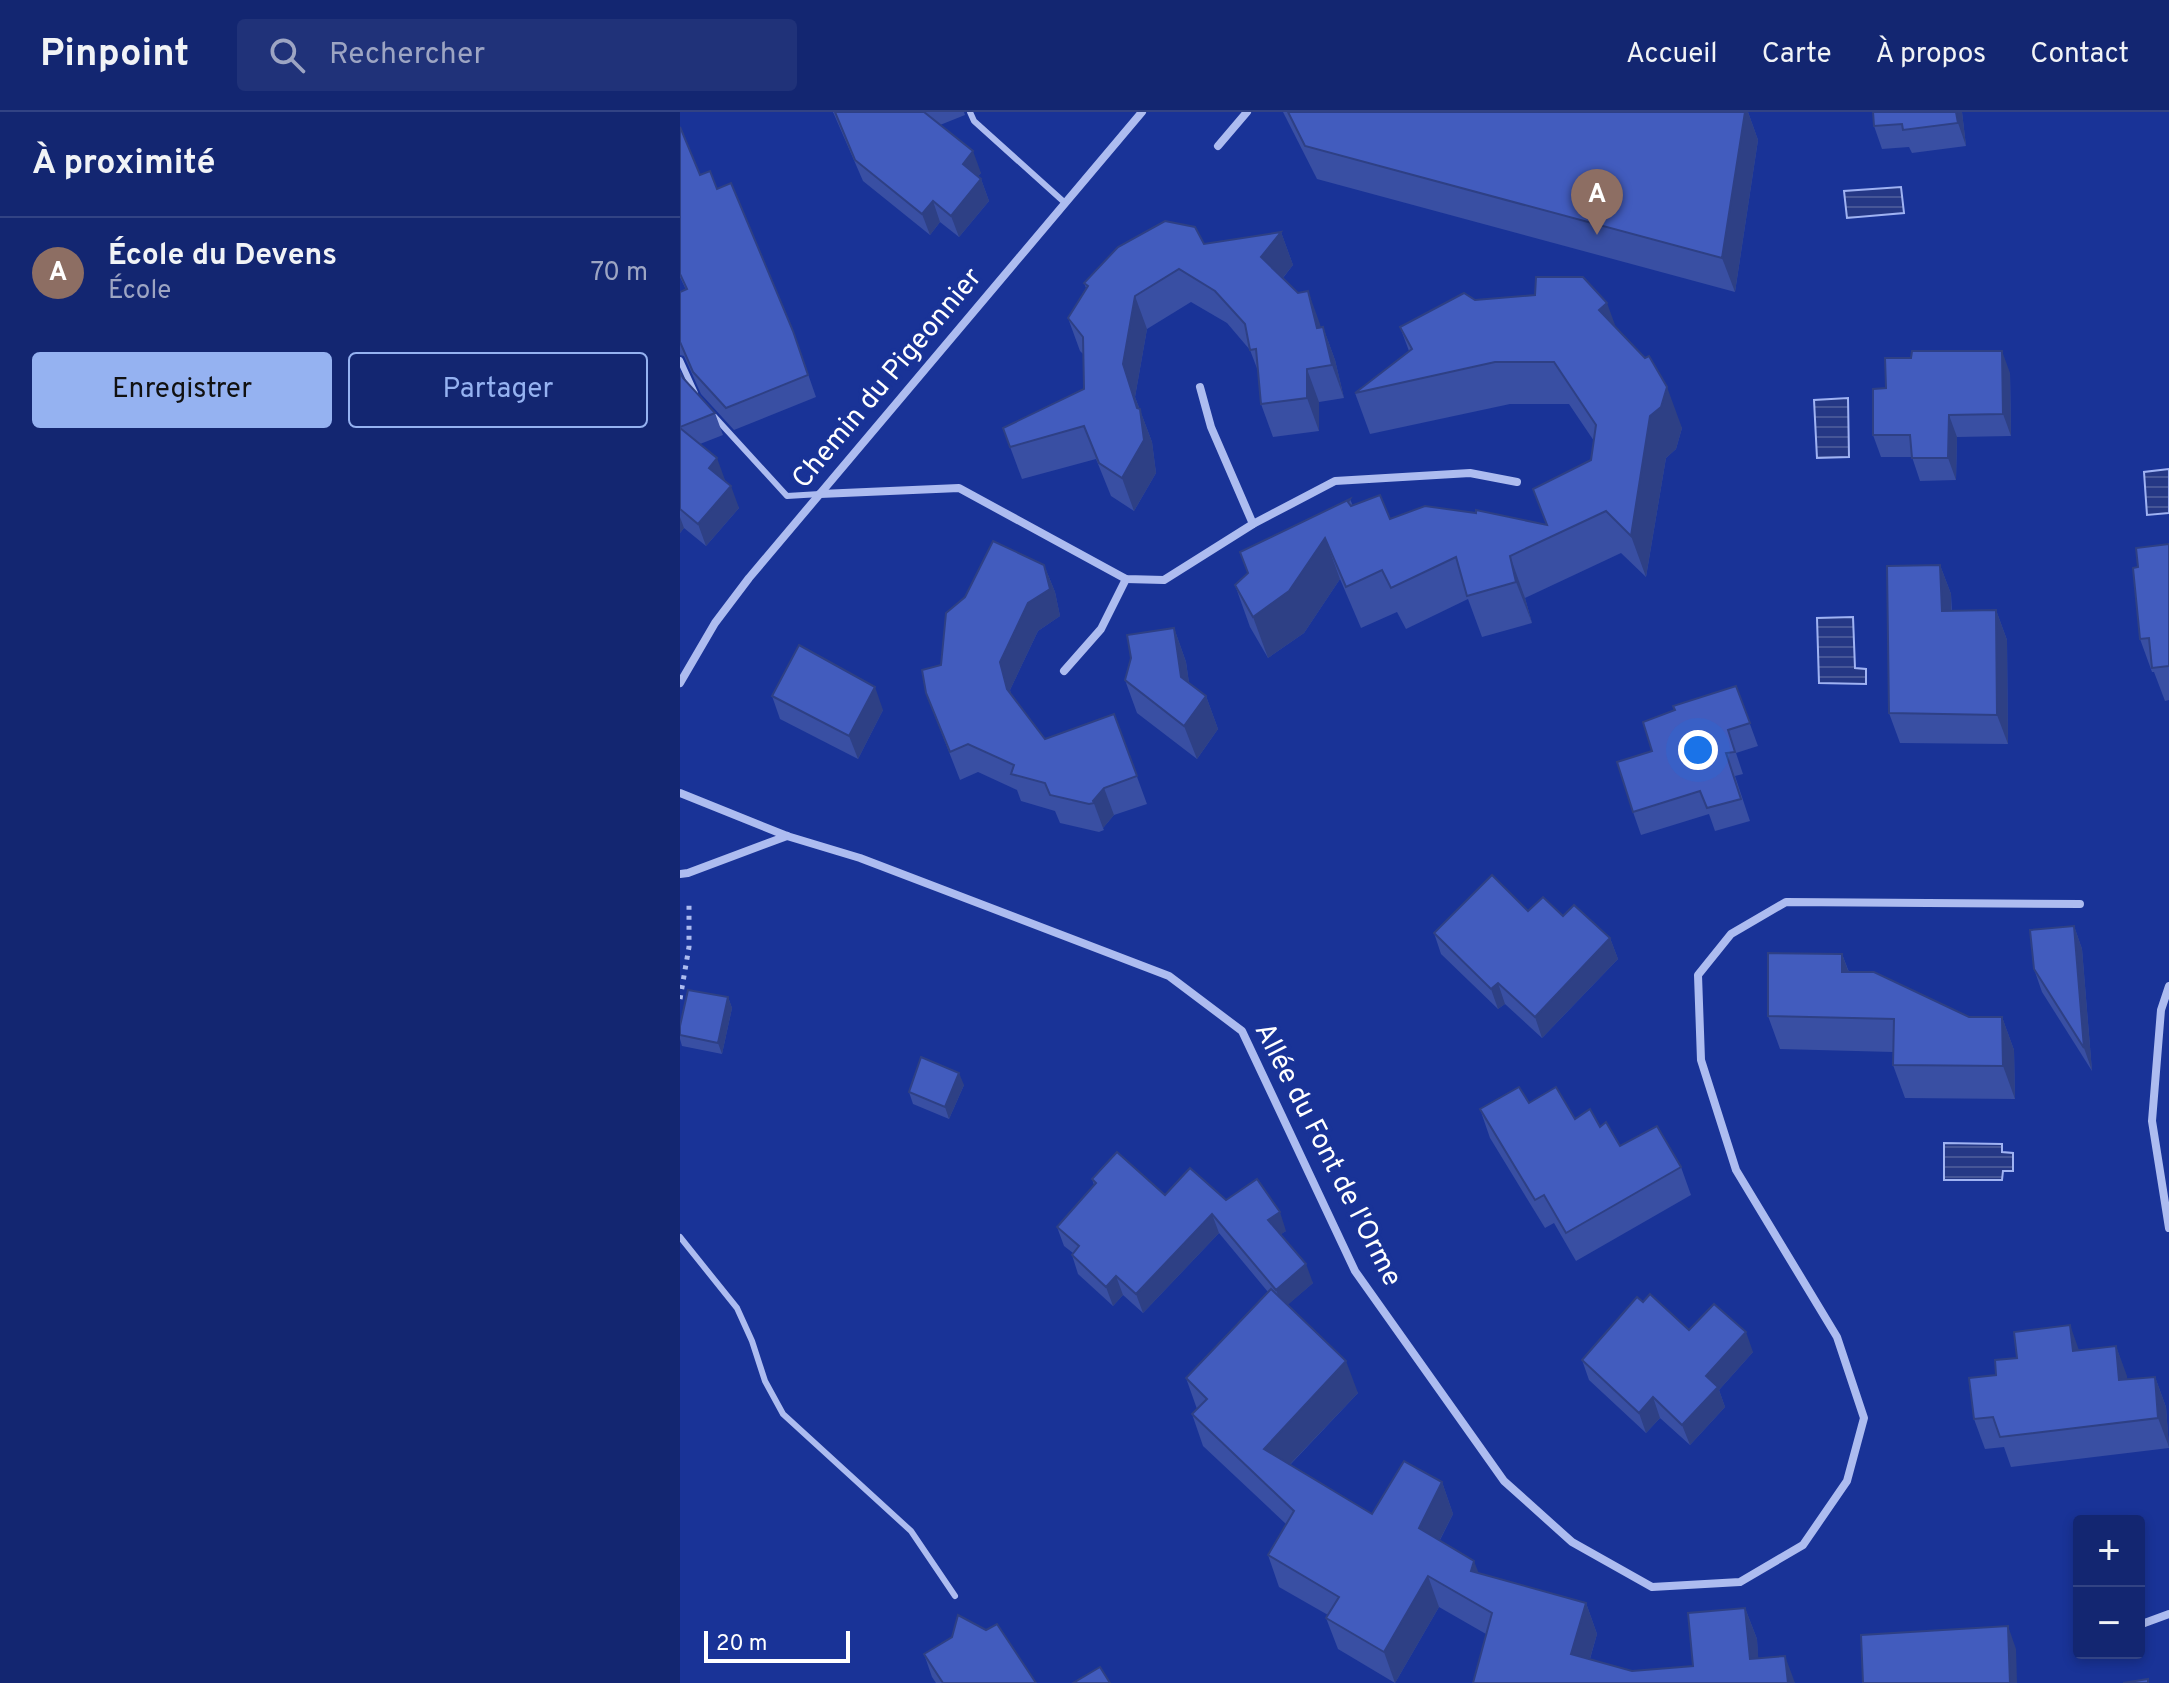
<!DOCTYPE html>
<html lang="fr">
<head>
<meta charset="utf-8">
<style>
  body { margin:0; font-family:Overpass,sans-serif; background:#203279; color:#f1f3f6 }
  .controls { position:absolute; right:24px; bottom:24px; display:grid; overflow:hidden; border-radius:8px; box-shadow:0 4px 12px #0003 }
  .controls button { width:72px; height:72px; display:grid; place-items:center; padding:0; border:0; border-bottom:2px solid #324384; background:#132671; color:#f1f3f6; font:40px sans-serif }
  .scale { position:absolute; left:24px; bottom:20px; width:146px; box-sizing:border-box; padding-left:8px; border:4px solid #fff; border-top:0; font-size:22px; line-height:28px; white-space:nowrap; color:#fff; -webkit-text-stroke:6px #193397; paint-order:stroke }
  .you { position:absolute; left:1018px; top:638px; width:28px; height:28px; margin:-20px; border:6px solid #fff; border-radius:50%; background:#1a73e8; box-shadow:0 0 0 12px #1a73e833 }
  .badge { display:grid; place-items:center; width:52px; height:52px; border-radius:50%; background:#95b2f1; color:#fff; font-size:26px; font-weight:700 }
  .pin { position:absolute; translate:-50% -66px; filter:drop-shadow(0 2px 4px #0008) }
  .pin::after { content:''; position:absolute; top:42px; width:28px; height:24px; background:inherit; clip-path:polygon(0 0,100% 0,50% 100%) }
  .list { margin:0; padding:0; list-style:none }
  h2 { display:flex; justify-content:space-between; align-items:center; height:104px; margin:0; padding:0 32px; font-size:34px }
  h2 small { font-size:26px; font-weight:400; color:#9da5c3 }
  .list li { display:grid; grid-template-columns:52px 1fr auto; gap:24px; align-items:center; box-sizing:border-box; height:112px; padding:0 32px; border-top:2px solid #324384 }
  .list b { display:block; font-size:30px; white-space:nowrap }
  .list p { margin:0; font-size:26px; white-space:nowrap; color:#9da5c3 }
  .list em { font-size:26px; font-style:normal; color:#9da5c3 }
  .actions { display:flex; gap:16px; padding:24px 32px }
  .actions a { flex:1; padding:18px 0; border:2px solid #95b2f1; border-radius:8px; text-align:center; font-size:28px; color:#95b2f1 }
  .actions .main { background:#95b2f1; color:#111 }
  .icon { flex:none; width:44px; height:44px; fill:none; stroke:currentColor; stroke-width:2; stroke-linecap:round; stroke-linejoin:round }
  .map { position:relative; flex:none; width:1489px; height:1571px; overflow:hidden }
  header { display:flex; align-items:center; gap:48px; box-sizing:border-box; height:112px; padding:0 40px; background:#132671; border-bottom:2px solid #324384 }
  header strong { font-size:38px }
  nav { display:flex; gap:44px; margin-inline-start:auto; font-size:28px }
  .search { width:560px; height:72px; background:#203279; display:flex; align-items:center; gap:20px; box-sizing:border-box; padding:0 28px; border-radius:8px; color:#9da5c3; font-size:30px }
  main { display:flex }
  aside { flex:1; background:#132671 }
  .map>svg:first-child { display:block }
  .water { fill:url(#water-rules); stroke:#a0b3f3; stroke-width:2 }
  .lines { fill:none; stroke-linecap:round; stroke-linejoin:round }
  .path { stroke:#adbcf0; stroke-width:5; stroke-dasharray:4 6; stroke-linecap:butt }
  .lane { stroke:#adbcf0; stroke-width:6 }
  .street { stroke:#adbcf0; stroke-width:8 }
  .wall { fill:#394fa3 }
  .shaded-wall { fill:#2e4085 }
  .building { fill:#425cbe; stroke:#2e4085; stroke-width:2 }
  .labels { text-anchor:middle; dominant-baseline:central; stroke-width:8; stroke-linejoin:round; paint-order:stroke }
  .street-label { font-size:28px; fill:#fff; stroke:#193397 }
</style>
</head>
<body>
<header>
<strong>Pinpoint</strong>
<div class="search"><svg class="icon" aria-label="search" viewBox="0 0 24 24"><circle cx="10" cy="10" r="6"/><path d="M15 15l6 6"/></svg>Rechercher</div>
<nav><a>Accueil</a><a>Carte</a><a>À propos</a><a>Contact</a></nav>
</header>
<main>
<aside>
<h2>À proximité<small></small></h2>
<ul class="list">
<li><span class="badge" style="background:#8d6e63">A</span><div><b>École du Devens</b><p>École</p></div><em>70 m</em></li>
</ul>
<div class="actions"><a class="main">Enregistrer</a><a>Partager</a></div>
</aside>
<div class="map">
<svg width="1489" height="1571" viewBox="0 0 1489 1571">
  <defs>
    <pattern id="water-rules" width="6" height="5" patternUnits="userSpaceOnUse" patternTransform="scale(2)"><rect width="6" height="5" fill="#253885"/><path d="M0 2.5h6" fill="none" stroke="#465697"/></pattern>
  </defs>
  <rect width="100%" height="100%" fill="#193397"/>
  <g class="water">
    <path d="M1221 75 1224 101 1167 106 1164 79Z"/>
    <path d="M1168 286 1169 345 1137 346 1134 288Z"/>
    <path d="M1489 357V401L1467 403 1464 360Z"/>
    <path d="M1173 505 1175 556 1186 557V572L1139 571 1137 506Z"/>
    <path d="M1264 1031 1322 1032V1040L1333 1041V1059H1323L1322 1068H1264Z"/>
  </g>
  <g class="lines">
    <path class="path" d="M0 887 9 835V789"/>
    <g class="lane">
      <path d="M290 0 294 9 384 90"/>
      <path d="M0 248 15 281"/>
      <path d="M32 302 107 384 140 382"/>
      <path d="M0 1125 57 1196 72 1229 85 1269 103 1302 231 1419 275 1484"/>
    </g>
    <g class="street">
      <path d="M538 34 567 0"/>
      <path d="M520 275 531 315 573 412"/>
      <path d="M140 382 279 376 446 467 484 468 573 412 655 369 790 361 837 370"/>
      <path d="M384 559 421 517 446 467"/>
      <path d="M0 571 35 511 69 466 462 0"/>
      <path d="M0 681 107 724 180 746 489 864 562 919 675 1159 824 1369 892 1430 972 1475 1060 1470 1123 1433 1167 1369 1184 1306 1157 1225 1056 1058 1021 948 1018 863 1051 822 1106 790 1400 792"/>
      <path d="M0 762 8 761 107 724"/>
      <path d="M1489 874 1481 898 1472 1009 1489 1116"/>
      <path d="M1459 1513 1489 1502"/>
    </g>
  </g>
  <g class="wall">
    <path d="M153 0H284L285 3 260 13 301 61 298 64 301 67 309 89 279 125 260 110 250 123 183 69Z"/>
    <path d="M603 0H1068L1078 28 1055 180 637 67Z"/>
    <path d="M1282 0 1286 34 1232 41 1229 35 1202 37 1194 14Z"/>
    <path d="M0 15 20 63 37 77 113 219 136 285 54 318 21 282 4 244 0 243V180L6 178 0 165Z"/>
    <path d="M601 120 613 153 603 166 640 215H643L655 248 664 286 639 290V319L593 325 581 292 578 259 570 238 547 211 511 190 467 217 455 285 472 330 476 361 454 399 431 384 416 347 342 367 323 316 404 277V243L400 239 388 206 406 176 404 171 524 132Z"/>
    <path d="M795 188 936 216 1002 316 996 337 986 346 966 465 941 441 845 486 852 511 802 525 788 487 726 517 717 500 681 516 660 467 624 521 588 546 570 515 555 473 670 387 673 394 710 407 866 412 853 377 911 348 914 329 889 292H830L690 322 675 281 729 239 720 215Z"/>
    <path d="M0 260 3 266 35 301 43 323 20 332 45 368 44 369 59 396 26 434 4 416 0 421Z"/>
    <path d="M1330 261 1331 324 1277 325 1276 368 1240 369 1232 345H1201L1193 323 1206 276Z"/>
    <path d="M1489 432V588L1485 589 1474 560H1472L1460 527 1458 455Z"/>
    <path d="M364 453 375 480 380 504 358 519 330 578 331 582 365 627 434 602 467 692 434 703 423 716 424 718 419 720 380 711 375 699 341 689 337 678 298 660 280 668 246 581 261 553Z"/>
    <path d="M1260 453 1271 482 1272 499 1316 498 1327 528 1328 632 1220 631 1209 601Z"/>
    <path d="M494 516 506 550 509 571 526 584 538 617 517 647 457 601 445 568Z"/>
    <path d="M1056 574 1078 634 1056 641 1063 662 1055 664 1070 709 1035 719 1029 702 961 723 953 700 972 639 995 599Z"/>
    <path d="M92 584 203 598 178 647 100 607Z"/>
    <path d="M848 799 883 804 930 826 938 847 862 926 825 892 818 897 761 842 754 821Z"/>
    <path d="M1394 814 1402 837 1412 959 1362 880 1354 857Z"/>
    <path d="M1162 842 1169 860 1289 905H1322L1334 938 1335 987 1225 986 1213 953V940L1100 937 1088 904Z"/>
    <path d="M48 885 52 896 42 942 2 934 0 927V914Z"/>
    <path d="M284 973 269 1007 233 992 229 980Z"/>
    <path d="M849 991 920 1015 940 1034 1001 1055 1011 1083 896 1149 874 1111 865 1116 810 1026 800 997Z"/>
    <path d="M412 1067 485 1083 546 1088 606 1119 601 1122 633 1171 607 1193 678 1281 610 1353 692 1402 762 1370 773 1402 760 1428 799 1461 906 1491 917 1522 910 1547 952 1559 1013 1554 1065 1496 1077 1527 1078 1547 1115 1571H793L806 1522 759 1495 715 1571 658 1537 646 1506 648 1503 599 1475 588 1443 606 1412 523 1334 512 1302 517 1297 506 1266 588 1180 539 1121 463 1201 443 1183 433 1194 398 1162 392 1143 393 1141 384 1134 377 1115 414 1073Z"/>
    <path d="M963 1190 1009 1218 1073 1240 1039 1278 1045 1295 1010 1333 980 1306 966 1321 909 1268 902 1248Z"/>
    <path d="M1436 1234 1447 1267 1475 1265 1486 1295 1489 1336 1331 1355 1324 1335 1305 1337 1294 1307 1316 1263 1400 1239Z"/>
    <path d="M272 1525 356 1571H256L252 1565 244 1542Z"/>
  </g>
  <g class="shaded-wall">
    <path d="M1065 0H1068L1078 28 1055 180 1042 146Z"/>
    <path d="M1276 0H1282L1286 34 1278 11Z"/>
    <path d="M293 39 301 61 291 73 283 52Z"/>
    <path d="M301 67 309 89 279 125 271 104Z"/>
    <path d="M253 89 260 110 250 123 242 102Z"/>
    <path d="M601 120 613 153 593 178 581 145Z"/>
    <path d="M628 179 640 212 649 249 637 216Z"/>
    <path d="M455 184 467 217 455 285 472 330 476 361 454 399 442 366 443 252Z"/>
    <path d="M927 191 942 232 919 198Z"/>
    <path d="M643 215 655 248 664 286 652 253Z"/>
    <path d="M1322 239 1330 261 1331 324 1323 302Z"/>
    <path d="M627 257 639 290V319L627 286Z"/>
    <path d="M987 275 1002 316 996 337 986 346 966 465 951 424 970 304Z"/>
    <path d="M1269 303 1277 325 1276 368 1268 346Z"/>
    <path d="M37 346 45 368 37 377 29 356Z"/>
    <path d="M51 374 59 396 26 434 18 412Z"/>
    <path d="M0 405 4 416 0 421Z"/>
    <path d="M645 426 660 467 624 521 588 546 573 505Z"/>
    <path d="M830 444 845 486 852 511 836 470Z"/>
    <path d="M364 453 375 480 380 504 358 519 330 578 337 604 327 577 320 550Z"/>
    <path d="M1260 453 1271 482 1272 528 1262 499Z"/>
    <path d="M1316 498 1327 528 1328 632 1317 603Z"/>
    <path d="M494 516 506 550 513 598 501 565Z"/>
    <path d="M195 575 203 598 178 647 169 624Z"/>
    <path d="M526 584 538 617 517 647 504 614Z"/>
    <path d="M424 676 434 703 423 716 413 689Z"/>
    <path d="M1394 814 1402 837 1412 959 1404 936Z"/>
    <path d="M930 826 938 847 862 926 855 905Z"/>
    <path d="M1162 842 1174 875 1162 860Z"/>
    <path d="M818 871 825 892 818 897 811 877Z"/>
    <path d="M48 885 52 896 42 942 38 931Z"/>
    <path d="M1322 905 1334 938 1335 987 1323 954Z"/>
    <path d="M279 961 284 973 269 1007 265 995Z"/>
    <path d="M600 1100 606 1119 595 1126 588 1108Z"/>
    <path d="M532 1102 539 1121 463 1201 456 1182Z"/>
    <path d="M626 1152 633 1171 603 1197 596 1178Z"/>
    <path d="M436 1164 443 1183 433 1194 426 1175Z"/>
    <path d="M1390 1213 1401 1244 1393 1239Z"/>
    <path d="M1066 1220 1073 1240 1039 1278 1045 1295 1010 1333 1002 1313 1026 1264Z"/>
    <path d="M1436 1234 1447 1264 1450 1298 1439 1268Z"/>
    <path d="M666 1249 678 1281 595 1368 584 1337Z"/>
    <path d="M1475 1265 1486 1295 1489 1335 1478 1306Z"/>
    <path d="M973 1285 980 1306 966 1321 959 1301Z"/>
    <path d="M762 1370 773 1402 750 1447 739 1416Z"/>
    <path d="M794 1449 806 1480 791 1459Z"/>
    <path d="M748 1464 759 1495 715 1571 704 1540Z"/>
    <path d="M906 1491 917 1522 903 1571 891 1542Z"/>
    <path d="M1065 1496 1077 1527 1080 1571 1070 1547Z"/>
    <path d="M1328 1514 1336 1537 1337 1571H1330Z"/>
    <path d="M1105 1544 1115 1571H1108Z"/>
  </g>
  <g class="building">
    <path d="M155 0H244L293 39 283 52 301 67 271 104 253 89 242 102 175 48Z"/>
    <path d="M608 0H1065L1042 146 625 34Z"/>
    <path d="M1193 0H1276L1278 11 1223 18 1222 12 1194 14Z"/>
    <path d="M0 15 20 63 30 59 37 77 51 71 113 219 128 263 46 296 13 260 0 230V180L7 177 0 162Z"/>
    <path d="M485 109 515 115 524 132 601 120 581 145 618 181 628 179 637 216 643 215 652 253 627 257V286L581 292 576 237 570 238 565 212 535 179 499 157 455 184 443 252 457 296 460 297 464 328 442 366 419 351 404 314 330 335 323 316 404 277 403 225 388 206 408 174 404 171 438 135Z"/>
    <path d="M856 165H903L927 191 919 198 965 246 969 244 987 275 981 295 970 304 951 424 926 399 830 444 836 470 787 484 776 445 711 476 702 458 666 475 645 426 609 479 573 505 555 473 568 461 560 440 670 387 668 390 671 394 700 383 710 407 745 394 796 401V398L867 413 853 377 911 348 916 313 874 250H815L675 281 732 237 720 215 784 181 795 188 855 183Z"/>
    <path d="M1232 239H1322L1323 302 1269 303 1268 346H1232L1230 323H1193V277L1206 276 1205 246H1231Z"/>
    <path d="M0 260 3 266 35 301 0 315Z"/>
    <path d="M0 316 37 346 29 356 51 374 18 412 0 397Z"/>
    <path d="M313 429 364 453 370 477 348 491 320 550 327 577 365 627 434 602 457 664 424 676 413 689 414 691 409 692 370 683 365 671 331 662 334 653 288 632 270 640 246 581 242 558 261 553 266 501 285 485Z"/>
    <path d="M1489 432V554L1472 556 1469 526 1460 527 1453 456 1458 455 1456 436Z"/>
    <path d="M1260 453 1262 499 1316 498 1317 603 1209 601 1207 454Z"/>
    <path d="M494 516 501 565 526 584 504 614 445 568 451 546 447 523Z"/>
    <path d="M119 533 195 575 169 624 92 584Z"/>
    <path d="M1056 574 1070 611 1048 618 1055 640 1046 641 1061 687 1027 696 1020 679 953 700 937 650 972 639 963 610 995 598 993 594Z"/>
    <path d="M812 763 848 799 863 785 883 804 894 793 930 826 855 905 818 871 811 877 754 821Z"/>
    <path d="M1394 814 1404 936 1354 857 1350 818Z"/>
    <path d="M1088 841 1162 842V860H1194L1289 905H1322L1323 954 1213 953 1214 907 1088 904Z"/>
    <path d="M8 878 48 885 38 931 0 923V914Z"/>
    <path d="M241 945 279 961 265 995 229 980Z"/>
    <path d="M839 975 849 991 876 975 895 1007 910 997 920 1015 926 1010 940 1034 977 1014 1001 1055 886 1121 864 1083 855 1088 800 997Z"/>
    <path d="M437 1040 485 1083 510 1056 546 1088 577 1067 600 1100 588 1108 626 1152 596 1178 532 1102 456 1182 436 1164 426 1175 392 1143 399 1134 377 1115 416 1071 412 1067Z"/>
    <path d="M591 1177 666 1249 584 1337 692 1402 724 1349 762 1370 739 1416 794 1449 791 1459 906 1491 891 1542 952 1559 1013 1554 1008 1501 1065 1496 1070 1547 1105 1544 1108 1571H793L812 1501 748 1464 704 1540 646 1506 659 1485 588 1443 614 1399 512 1302 527 1287 506 1266Z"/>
    <path d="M970 1182 1009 1218 1034 1192 1066 1220 1026 1264 1038 1275 1002 1313 973 1285 959 1301 902 1248 957 1185 963 1190Z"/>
    <path d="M1390 1213 1393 1239 1436 1234 1439 1268 1475 1265 1478 1306 1320 1325 1313 1305 1294 1307 1289 1266 1316 1263 1315 1248 1337 1246 1334 1220Z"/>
    <path d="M278 1503 306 1518 317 1512 356 1571H263L244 1542 272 1525Z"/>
    <path d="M1328 1514 1330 1571H1183L1181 1523Z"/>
    <path d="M420 1555 430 1571H393Z"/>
    <path d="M1468 1567V1571H1443Z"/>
  </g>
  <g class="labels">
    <g class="street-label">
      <text transform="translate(208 267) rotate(-50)">Chemin du Pigeonnier</text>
      <text transform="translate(647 1043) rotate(63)">Allée du Font de l'Orme</text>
    </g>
  </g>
</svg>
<div class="controls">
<button>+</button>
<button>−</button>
</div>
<div class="scale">20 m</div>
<div class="you"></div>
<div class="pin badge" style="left:917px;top:123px;background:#8d6e63">A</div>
</div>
</main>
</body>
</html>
